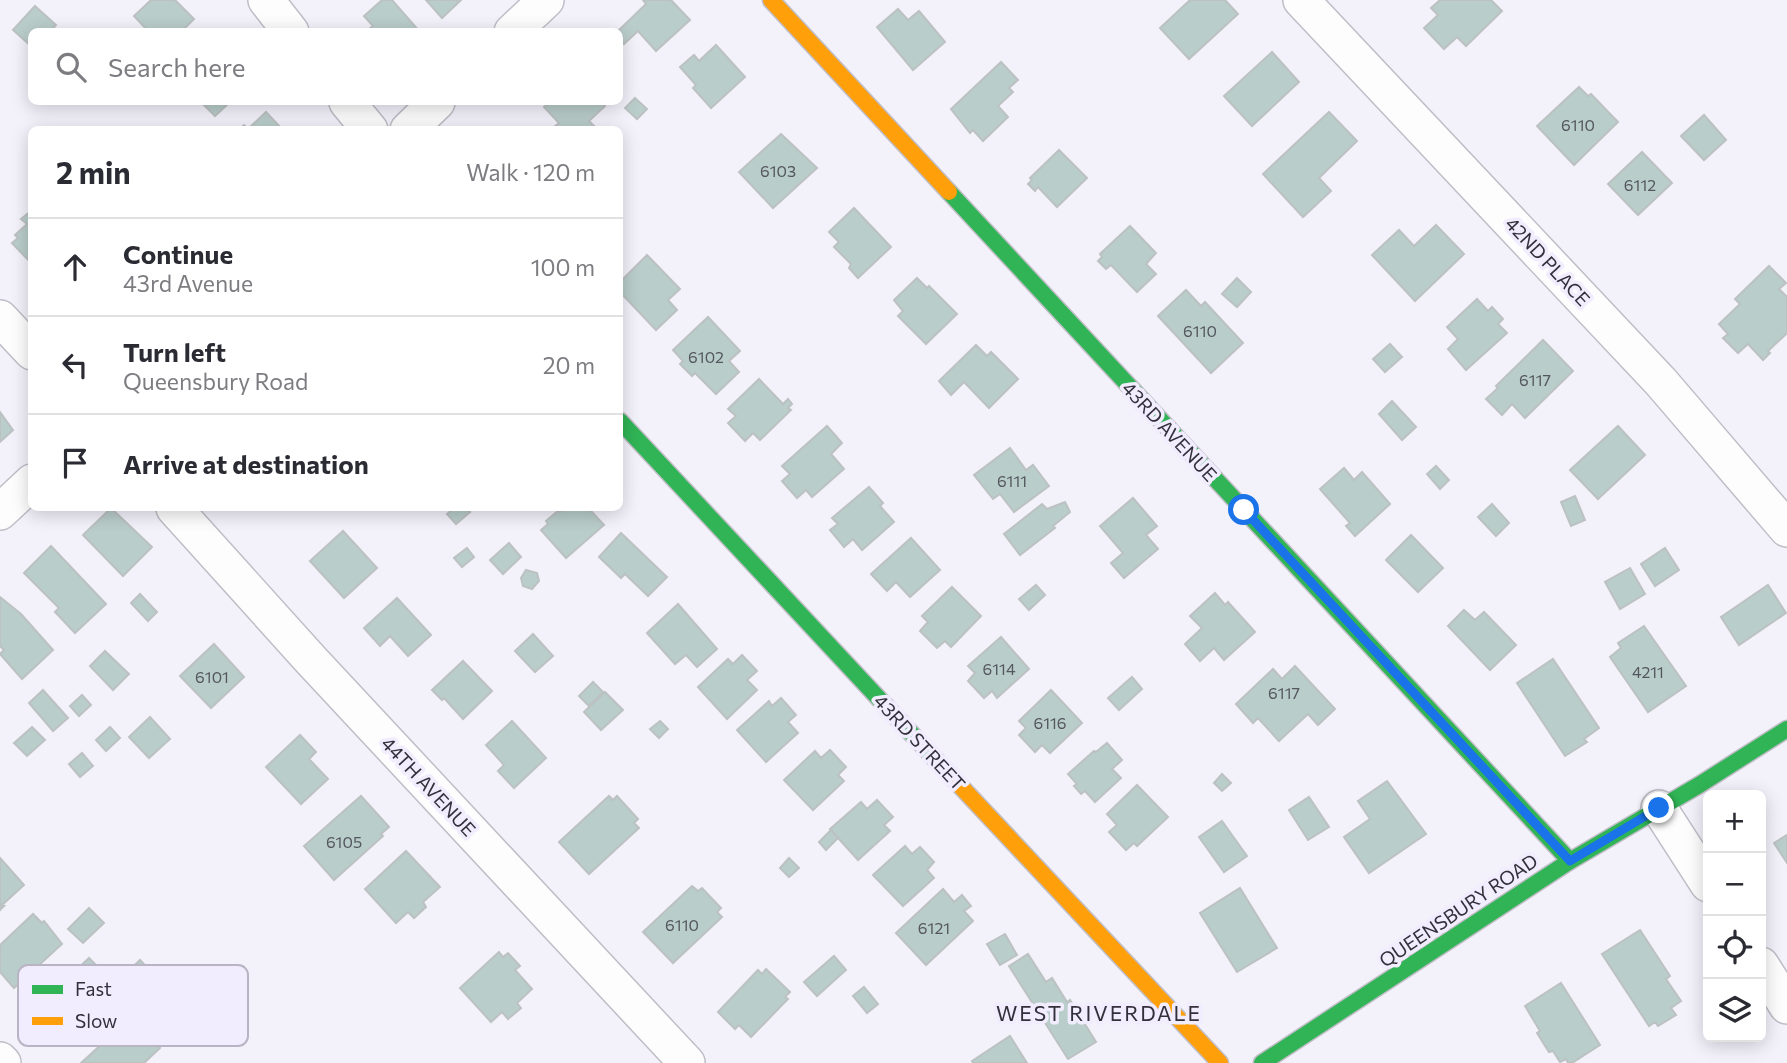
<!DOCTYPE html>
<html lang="en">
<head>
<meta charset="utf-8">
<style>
  body { margin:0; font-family:Commissioner,sans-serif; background:#f2f2f3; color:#2b2b33 }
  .controls { position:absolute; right:21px; bottom:21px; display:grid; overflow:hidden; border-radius:10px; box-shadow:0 4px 18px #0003 }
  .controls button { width:63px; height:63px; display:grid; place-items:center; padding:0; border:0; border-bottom:2px solid #e1e1e2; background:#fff; color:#2b2b33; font:35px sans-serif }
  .stop { position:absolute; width:21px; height:21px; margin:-16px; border:5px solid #1a73e8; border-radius:50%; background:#fff }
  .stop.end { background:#1a73e8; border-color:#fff; box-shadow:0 2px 7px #0008 }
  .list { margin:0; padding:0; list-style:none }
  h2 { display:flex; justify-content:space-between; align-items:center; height:91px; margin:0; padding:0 28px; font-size:30px }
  h2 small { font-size:23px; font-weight:400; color:#7c7c81 }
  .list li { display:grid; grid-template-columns:46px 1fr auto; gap:21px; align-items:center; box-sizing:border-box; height:98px; padding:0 28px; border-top:2px solid #e1e1e2 }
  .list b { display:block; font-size:26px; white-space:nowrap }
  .list p { margin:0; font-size:23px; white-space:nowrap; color:#7c7c81 }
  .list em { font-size:23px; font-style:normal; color:#7c7c81 }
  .icon { flex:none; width:38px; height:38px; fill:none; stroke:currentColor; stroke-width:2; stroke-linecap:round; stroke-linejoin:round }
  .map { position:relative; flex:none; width:1787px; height:1063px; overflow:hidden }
  .search { position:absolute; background:#fff; box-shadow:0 4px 18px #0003; left:28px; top:28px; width:595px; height:77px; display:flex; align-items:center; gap:18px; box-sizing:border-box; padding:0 24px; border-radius:10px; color:#7c7c81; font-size:26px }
  .panel { position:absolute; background:#fff; box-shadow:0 4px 18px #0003; left:28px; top:126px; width:595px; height:385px; border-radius:10px }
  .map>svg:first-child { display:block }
  .building { fill:#b9cdca; stroke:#bcc1c2; stroke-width:2 }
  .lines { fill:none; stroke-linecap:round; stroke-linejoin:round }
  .street-casing { stroke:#c0bdc7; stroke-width:38 }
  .fast-casing { stroke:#c0bdc7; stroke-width:19 }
  .slow-casing { stroke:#c0bdc7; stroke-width:19 }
  .street { stroke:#fdfdfe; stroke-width:35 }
  .fast { stroke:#30b455; stroke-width:16 }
  .slow { stroke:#ff9f0a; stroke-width:16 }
  .route { stroke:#1a73e8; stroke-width:9 }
  .labels { text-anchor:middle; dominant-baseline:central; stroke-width:7; stroke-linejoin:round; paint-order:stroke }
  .number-label { font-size:16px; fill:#54575f }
  .street-label { font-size:19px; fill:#33303b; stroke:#f1edfe }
  .neighbourhood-label { font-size:21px; letter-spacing:2px; fill:#33303b; stroke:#f1edfe }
  .key { fill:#f1edfe; stroke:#b8b4c4; stroke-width:2 }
  .key-label { font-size:19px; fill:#33303b }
</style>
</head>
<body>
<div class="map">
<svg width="1787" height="1063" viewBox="0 0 1787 1063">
  <rect width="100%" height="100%" fill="#f3f1fa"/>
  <g class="building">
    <path d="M151 0H175L194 19 181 32H149L134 16Z"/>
    <path d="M382 0H392L420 32H371L369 29 373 26 364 16Z"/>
    <path d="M426 0H461L442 18Z"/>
    <path d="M643 0H671L690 20 656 51 638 31 624 44 620 39V32H617L646 4Z"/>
    <path d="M1190 0H1225L1238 14 1189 59 1160 28Z"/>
    <path d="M1440 0H1491L1502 11 1466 46 1457 37 1444 49 1424 28 1438 15 1431 8Z"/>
    <path d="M35 6 56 25 50 32H32V47L13 30Z"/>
    <path d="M898 9 908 20 919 11 945 42 913 70 877 27Z"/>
    <path d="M716 45 745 77 711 108 693 88 696 85 680 67 694 55 699 61Z"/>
    <path d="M1272 52 1299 82 1252 126 1224 96Z"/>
    <path d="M1001 62 1018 80 1009 88 1013 92 998 106 1008 117 983 141 973 130 970 133 951 109Z"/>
    <path d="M1579 87 1588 96 1591 94 1618 122 1574 165 1537 126Z"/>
    <path d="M635 98 647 109 637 119 625 108Z"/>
    <path d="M201 102H230L215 116Z"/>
    <path d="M549 102H601L605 106 589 121 595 127 593 130H556L554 127 559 123 544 107Z"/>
    <path d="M266 112 283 130H238L244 125 248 129Z"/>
    <path d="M1329 112 1357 141 1319 178 1331 191 1303 217 1263 174Z"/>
    <path d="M1704 115 1726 140 1704 160 1681 136Z"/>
    <path d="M781 134 817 168 773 208 739 172Z"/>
    <path d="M1059 150 1087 178 1057 207 1038 187 1035 191 1028 184 1032 180 1030 178Z"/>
    <path d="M1642 152 1672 183 1638 215 1608 184Z"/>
    <path d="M854 208 891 247 858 278 849 268 851 264 834 247 839 242 829 232Z"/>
    <path d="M32 210V264L12 243 18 238 15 235 27 224 21 219Z"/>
    <path d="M1436 225 1464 254 1415 301 1372 255 1399 230 1414 246Z"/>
    <path d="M1130 226 1156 253 1146 264 1156 274 1137 292 1111 265 1106 269 1098 261 1102 257 1100 254Z"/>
    <path d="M647 255 680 289 668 300 677 310 656 330 620 292V282Z"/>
    <path d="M1769 266 1786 283 1779 289 1787 297V333L1768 351 1770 353 1763 360 1748 344 1738 353 1723 338 1728 334 1719 324 1740 304 1735 299Z"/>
    <path d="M917 278 927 288 929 286 957 314 926 344 898 316 903 311 894 300Z"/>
    <path d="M1237 278 1251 292 1237 307 1222 294Z"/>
    <path d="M1186 290 1201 306 1205 302 1243 343 1211 373 1158 316Z"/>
    <path d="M1477 299 1488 311 1492 307 1503 319 1498 324 1507 333 1466 370 1448 349 1458 339 1447 327Z"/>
    <path d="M708 317 740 351 729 361 739 372 716 394 695 373 692 376 680 364 683 361 673 350Z"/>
    <path d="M1543 340 1573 371 1525 418 1512 404 1502 415 1486 399 1498 388 1496 386Z"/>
    <path d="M1390 344 1402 357 1385 372 1373 359Z"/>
    <path d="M976 345 987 356 991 352 1018 379 989 408 964 382 951 395 939 381Z"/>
    <path d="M759 379 783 404 788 399 792 404 788 408 791 410 760 440 753 433 745 441 728 423 736 416 728 409Z"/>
    <path d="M1392 401 1416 427 1402 440 1379 414Z"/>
    <path d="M0 412 13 430 0 442Z"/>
    <path d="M827 426 842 443 831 454 844 469 812 497 806 490 797 498 782 481 790 474 782 466Z"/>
    <path d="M1618 426 1645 455 1598 499 1570 470Z"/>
    <path d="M1010 448 1026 470 1033 465 1049 486 1014 512 1000 494 993 499 974 475Z"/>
    <path d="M1436 466 1449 480 1440 489 1427 474Z"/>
    <path d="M1344 468 1354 480 1362 472 1390 504 1355 536 1346 526 1350 523 1320 489Z"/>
    <path d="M869 487 883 503 880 506 894 522 862 550 853 539 844 547 830 530 838 524 832 518Z"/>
    <path d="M1575 496 1585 520 1571 526 1561 502Z"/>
    <path d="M1133 498 1157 526 1146 535 1158 549 1124 578 1111 563 1123 553 1100 526Z"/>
    <path d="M1065 502 1070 512 1053 526 1055 528 1020 555 1004 534 1042 504 1047 509Z"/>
    <path d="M1492 504 1509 523 1496 536 1478 517Z"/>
    <path d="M111 508 152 547 123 576 83 535Z"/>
    <path d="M454 508H465L470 512 456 524 447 514Z"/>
    <path d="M566 508H595L591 511 604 525 566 558 541 530 548 524 546 521 559 510 560 512Z"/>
    <path d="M343 531 377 568 344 598 310 561Z"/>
    <path d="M621 533 667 577 648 596 625 574 621 578 599 557Z"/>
    <path d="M1411 535 1443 568 1418 592 1386 560Z"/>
    <path d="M911 538 940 570 910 597 896 582 887 591 871 574Z"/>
    <path d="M509 543 521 557 503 574 490 560Z"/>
    <path d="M51 546 106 604 75 633 55 612 59 608 24 573Z"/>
    <path d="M467 548 474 557 462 567 454 558Z"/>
    <path d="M1665 548 1679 570 1655 586 1641 564Z"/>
    <path d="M1630 568 1645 594 1620 609 1605 582Z"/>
    <path d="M526 570 537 573 539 581 532 589 523 586 521 578Z"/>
    <path d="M1036 585 1045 595 1029 610 1019 599Z"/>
    <path d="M1768 585 1786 613 1739 645 1721 617Z"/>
    <path d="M952 587 981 616 951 647 945 641 937 648 920 631 928 622 922 616Z"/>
    <path d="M1215 593 1225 605 1228 602 1255 632 1224 660 1214 648 1200 661 1185 644 1202 628 1190 616Z"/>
    <path d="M140 594 157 612 148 621 131 603Z"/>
    <path d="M0 597 21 614 53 650 22 679 0 654 4 650 0 646Z"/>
    <path d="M397 598 431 635 408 656 390 636 380 646 364 628Z"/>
    <path d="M678 604 717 649 697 667 686 655 675 664 647 633Z"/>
    <path d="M1464 610 1475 620 1484 612 1516 645 1490 670 1448 626Z"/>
    <path d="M1644 626 1686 686 1648 712 1610 657 1621 648 1618 643Z"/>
    <path d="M533 634 553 656 535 672 515 651Z"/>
    <path d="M1001 637 1029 669 997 698 992 691 984 698 968 681 975 673 968 666Z"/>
    <path d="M214 644 244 677 211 708 180 676Z"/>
    <path d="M105 651 129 674 113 690 90 666Z"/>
    <path d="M742 655 757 671 747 680 757 690 727 719 698 687 728 659 733 664Z"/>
    <path d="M1553 659 1599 728 1584 739 1587 742 1565 756 1517 683Z"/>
    <path d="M463 661 492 691 463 719 444 698 442 700 432 690Z"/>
    <path d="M1295 666 1335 709 1318 725 1308 714 1279 741 1258 718 1253 723 1236 704 1273 669 1282 679Z"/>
    <path d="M1132 677 1142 689 1119 710 1108 698Z"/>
    <path d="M593 682 603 692 589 706 579 696Z"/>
    <path d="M43 690 68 718 53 731 29 703Z"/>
    <path d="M1051 690 1082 723 1050 753 1042 745 1035 752 1019 735 1026 728 1019 721Z"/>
    <path d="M605 692 623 710 601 730 584 712Z"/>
    <path d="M82 695 91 705 79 716 70 706Z"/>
    <path d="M781 698 796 715 788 722 798 733 766 762 737 730 769 701 772 706Z"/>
    <path d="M150 717 170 739 149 758 129 737Z"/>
    <path d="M512 721 546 758 514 788 498 771 504 765 486 745Z"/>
    <path d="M660 721 668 729 659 738 650 729Z"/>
    <path d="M32 727 45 740 27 756 14 743Z"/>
    <path d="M110 727 120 738 106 751 96 740Z"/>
    <path d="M300 735 316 752 309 759 328 779 301 804 266 767Z"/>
    <path d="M1107 743 1122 760 1112 769 1121 778 1095 802 1085 791 1081 794 1074 786 1077 784 1068 774 1094 751 1096 752Z"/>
    <path d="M830 750 846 767 838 775 844 781 813 810 784 780 815 751 821 758Z"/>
    <path d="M82 753 93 766 80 777 69 764Z"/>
    <path d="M1222 774 1231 783 1222 791 1214 783Z"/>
    <path d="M1387 781 1426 834 1369 873 1344 837 1370 819 1358 801Z"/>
    <path d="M1137 785 1168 817 1137 846 1134 843 1126 850 1109 832 1117 825 1107 814Z"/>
    <path d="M361 796 389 827 381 834 383 836 334 880 304 846Z"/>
    <path d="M609 796 613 800 617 796 638 819 634 823 639 828 589 874 559 842Z"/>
    <path d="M1309 797 1329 827 1308 840 1289 810Z"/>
    <path d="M877 800 893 817 884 825 890 831 858 860 830 829 861 802 867 809Z"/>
    <path d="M1222 821 1247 856 1224 872 1199 837Z"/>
    <path d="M831 830 838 838 826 850 819 842Z"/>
    <path d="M1787 835V863L1774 843Z"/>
    <path d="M905 846 912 854 920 847 934 862 927 870 934 878 903 906 873 875Z"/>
    <path d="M406 851 440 887 423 902 426 907 414 918 408 912 396 923 365 889Z"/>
    <path d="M0 858 24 885 1 906H4L0 910Z"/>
    <path d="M789 858 799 868 789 877 780 868Z"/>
    <path d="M692 886 698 891 702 888 721 908 717 912 722 917 673 963 643 932Z"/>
    <path d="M1240 888 1277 948 1237 972 1200 913Z"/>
    <path d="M943 889 954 902 962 895 971 906 964 911 973 921 926 965 896 933Z"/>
    <path d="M89 908 104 923 83 943 68 929Z"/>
    <path d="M33 914 42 923 44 921 62 944 14 988 0 972V945Z"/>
    <path d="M1640 930 1670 976 1666 979 1681 1001 1671 1008 1676 1015 1658 1026 1655 1022 1649 1026 1602 954Z"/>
    <path d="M1005 934 1017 955 1000 965 987 944Z"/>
    <path d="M499 952 503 957 508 953 520 966 515 970 532 989 517 1003 521 1008 508 1019 502 1012 491 1022 460 988Z"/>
    <path d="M1028 954 1046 982 1052 978 1067 1002 1070 1000 1096 1042 1068 1059 1009 966Z"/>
    <path d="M834 956 846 970 817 996 804 982Z"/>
    <path d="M89 958 103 972 96 978 112 994 62 1041 33 1011Z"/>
    <path d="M140 960 153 974 129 996 117 982Z"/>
    <path d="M766 969 790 992 785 997 788 999 751 1037 739 1025 735 1029 718 1012 758 970 762 974Z"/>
    <path d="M1561 983 1600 1045 1572 1063H1568L1566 1059 1560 1062 1553 1051 1549 1052 1537 1033 1540 1031 1525 1006Z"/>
    <path d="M864 987 878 1004 867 1013 853 996Z"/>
    <path d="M126 1022 136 1033 141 1028 160 1048 144 1063H81Z"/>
    <path d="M1010 1036 1027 1063H973L972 1061Z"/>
  </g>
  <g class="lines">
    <g class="street-casing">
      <g id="street">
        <path d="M266 0 291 32"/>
        <path d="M1301 0 1661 382 1787 529"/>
        <path d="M512 32 546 0"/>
        <path d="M347 102 370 130"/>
        <path d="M408 130 437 102"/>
        <path d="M0 318 32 352"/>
        <path d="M174 508 311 660 687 1063"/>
        <path d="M0 512 32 482"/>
        <path d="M1659 808 1708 884"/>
        <path d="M1761 965 1787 1006"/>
        <path d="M0 1060 3 1063"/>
      </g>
    </g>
    <g class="fast-casing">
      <g id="fast">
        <path d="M949 192 1570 861"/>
        <path d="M620 421 951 776"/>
        <path d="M1262 1063 1570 861 1699 785 1787 729"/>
      </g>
    </g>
    <g class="slow-casing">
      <g id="slow">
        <path d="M771 0 949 192"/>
        <path d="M951 776 1220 1063"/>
      </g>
    </g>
    <use href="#street" class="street"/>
    <use href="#fast" class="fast"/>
    <use href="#slow" class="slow"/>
  </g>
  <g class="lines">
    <path class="route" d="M1244 510 1570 861 1659 808"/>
  </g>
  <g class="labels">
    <g class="number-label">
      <text x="1578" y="124">6110</text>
      <text x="778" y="170">6103</text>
      <text x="1640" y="184">6112</text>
      <text x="1200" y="330">6110</text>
      <text x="706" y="356">6102</text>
      <text x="1535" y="379">6117</text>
      <text x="1012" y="480">6111</text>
      <text x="999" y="668">6114</text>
      <text x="1648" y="671">4211</text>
      <text x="212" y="676">6101</text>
      <text x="1284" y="692">6117</text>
      <text x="1050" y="722">6116</text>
      <text x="344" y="841">6105</text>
      <text x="682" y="924">6110</text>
      <text x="934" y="927">6121</text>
    </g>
    <g class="street-label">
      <text transform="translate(1548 261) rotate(47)">42ND PLACE</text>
      <text transform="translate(1170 431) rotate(47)">43RD AVENUE</text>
      <text transform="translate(920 742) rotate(47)">43RD STREET</text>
      <text transform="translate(429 786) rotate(47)">44TH AVENUE</text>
      <text transform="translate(1458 910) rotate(-34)">QUEENSBURY ROAD</text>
    </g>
    <g class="neighbourhood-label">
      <text x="1099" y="1012">WEST RIVERDALE</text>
    </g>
  </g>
  <rect x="18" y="965" width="230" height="81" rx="10" class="key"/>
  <rect x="32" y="985" width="31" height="9" fill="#30b455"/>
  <rect x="32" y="1017" width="31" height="8" fill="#ff9f0a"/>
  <g class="key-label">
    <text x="75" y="996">Fast</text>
    <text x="75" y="1028">Slow</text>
  </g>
</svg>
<div class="controls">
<button>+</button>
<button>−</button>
<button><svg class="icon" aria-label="locate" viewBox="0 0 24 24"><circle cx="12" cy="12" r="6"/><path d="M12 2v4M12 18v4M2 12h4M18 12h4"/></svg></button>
<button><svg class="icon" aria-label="layers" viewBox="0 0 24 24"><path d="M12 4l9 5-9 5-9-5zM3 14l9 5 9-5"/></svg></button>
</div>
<div class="stop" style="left:1244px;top:510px"></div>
<div class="stop end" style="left:1659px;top:808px"></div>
<div class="search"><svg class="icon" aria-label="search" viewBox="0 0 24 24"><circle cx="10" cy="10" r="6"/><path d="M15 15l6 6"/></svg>Search here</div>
<section class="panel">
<h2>2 min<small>Walk · 120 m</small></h2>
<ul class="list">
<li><svg class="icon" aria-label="ahead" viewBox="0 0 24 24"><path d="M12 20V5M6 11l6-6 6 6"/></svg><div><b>Continue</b><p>43rd Avenue</p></div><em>100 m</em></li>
<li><svg class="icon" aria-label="left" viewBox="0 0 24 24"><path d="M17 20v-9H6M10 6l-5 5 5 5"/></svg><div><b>Turn left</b><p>Queensbury Road</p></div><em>20 m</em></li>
<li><svg class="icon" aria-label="arrive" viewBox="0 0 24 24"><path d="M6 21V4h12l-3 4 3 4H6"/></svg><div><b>Arrive at destination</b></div></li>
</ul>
</section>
</div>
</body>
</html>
